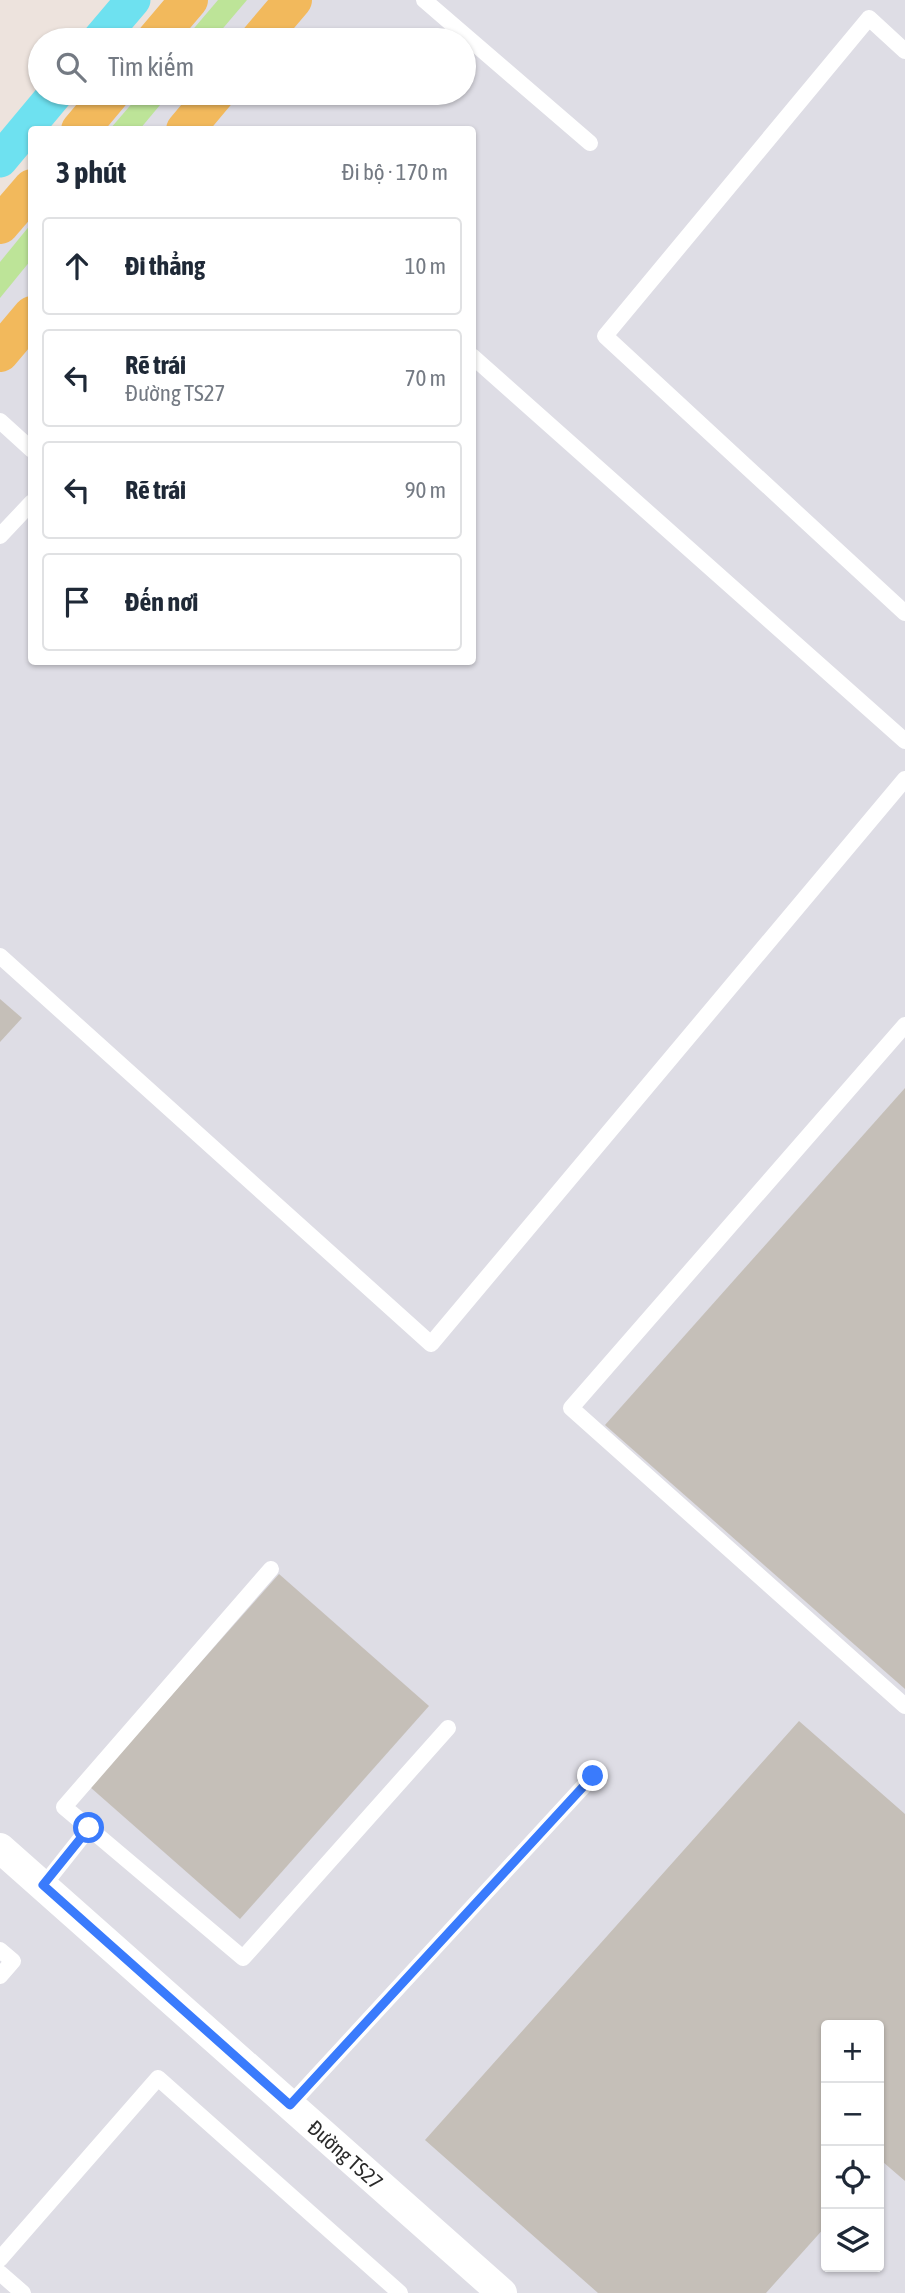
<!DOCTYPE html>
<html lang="vi">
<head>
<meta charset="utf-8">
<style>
  body { margin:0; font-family:"Asap Condensed",sans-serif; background:#f6f6f7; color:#1f2937 }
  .controls { position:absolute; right:21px; bottom:21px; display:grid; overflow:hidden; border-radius:7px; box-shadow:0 2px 5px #0004 }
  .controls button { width:63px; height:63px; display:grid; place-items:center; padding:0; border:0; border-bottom:2px solid #e0e1e3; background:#fff; color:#1f2937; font:35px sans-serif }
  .stop { position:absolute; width:21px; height:21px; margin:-16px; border:5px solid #3a7bfc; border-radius:50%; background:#fff }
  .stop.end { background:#3a7bfc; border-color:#fff; box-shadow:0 2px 7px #0008 }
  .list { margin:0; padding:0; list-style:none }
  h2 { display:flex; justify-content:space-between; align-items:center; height:91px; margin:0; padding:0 28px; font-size:30px }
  h2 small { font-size:23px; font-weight:400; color:#747a83 }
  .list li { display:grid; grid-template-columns:46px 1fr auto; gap:21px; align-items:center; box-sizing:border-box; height:98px; margin:0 14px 14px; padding:0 14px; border:2px solid #e0e1e3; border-radius:7px }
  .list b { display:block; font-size:26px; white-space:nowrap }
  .list p { margin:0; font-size:23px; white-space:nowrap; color:#747a83 }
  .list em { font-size:23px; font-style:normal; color:#747a83 }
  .icon { flex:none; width:38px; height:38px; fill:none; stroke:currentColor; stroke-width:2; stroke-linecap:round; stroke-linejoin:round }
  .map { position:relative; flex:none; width:905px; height:2293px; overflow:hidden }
  .search { position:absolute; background:#fff; box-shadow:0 2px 5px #0004; left:28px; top:28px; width:448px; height:77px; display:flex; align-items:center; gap:18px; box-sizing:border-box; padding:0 24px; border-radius:38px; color:#747a83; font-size:26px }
  .panel { position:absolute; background:#fff; box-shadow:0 2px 5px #0004; left:28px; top:126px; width:448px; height:539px; border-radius:7px }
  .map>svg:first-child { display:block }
  .industrial { fill:#dedde5; fill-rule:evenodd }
  .green { fill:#bde498 }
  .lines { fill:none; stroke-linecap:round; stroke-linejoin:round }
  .canal { stroke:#6ee1f0; stroke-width:35 }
  .building { fill:#c5bfb8 }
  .lane { stroke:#fff; stroke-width:16 }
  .street { stroke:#fff; stroke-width:30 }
  .primary { stroke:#f2b95c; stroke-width:38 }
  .route { stroke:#3a7bfc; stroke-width:9 }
  .labels { text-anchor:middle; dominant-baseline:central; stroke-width:6; stroke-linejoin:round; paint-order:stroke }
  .street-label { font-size:21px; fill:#2b2b2b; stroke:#fff }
</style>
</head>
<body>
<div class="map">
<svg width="905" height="2293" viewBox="0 0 905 2293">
  <rect width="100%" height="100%" fill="#ede3dd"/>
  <path class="industrial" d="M178 0H905V2293H0V220L31 181 32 662H472V130L73 129 103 93H464V40H145ZM826 2025H879V2267H826Z"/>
  <g class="green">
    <path d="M218 0H247L213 40H184Z"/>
    <path d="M141 93H170L140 129H110Z"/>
    <path d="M31 224V260L0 298V262Z"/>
  </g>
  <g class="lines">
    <g class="canal">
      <path d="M99 40 133 0"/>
      <path d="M0 160 56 93"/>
    </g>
  </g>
  <g class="building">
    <path d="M0 999 22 1018 0 1042Z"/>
    <path d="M905 1088V1689L605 1425Z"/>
    <path d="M279 1574 429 1706 240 1919 90 1787Z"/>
    <path d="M799 1721 905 1814V2181L883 2162 879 2167V2025H826V2226L766 2293H598L425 2140Z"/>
  </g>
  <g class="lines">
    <g class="lane">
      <path d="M424 0 590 143"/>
      <path d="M905 51 869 18 605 336 905 613"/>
      <path d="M472 356 905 741"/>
      <path d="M0 421 32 450"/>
      <path d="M0 536 32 502"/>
      <path d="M0 956 431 1344 905 779"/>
      <path d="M905 1025 571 1408 905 1706"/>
      <path d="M89 1828 64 1807 271 1569"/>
      <path d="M43 1886 89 1828 243 1958 448 1728"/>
      <path d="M0 1950 13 1961 0 1976"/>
      <path d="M290 2105 593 1776"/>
      <path d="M0 2259 158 2078 400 2293"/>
      <path d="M0 2273 23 2293"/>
    </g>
    <path class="street" id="s1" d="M0 1848 502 2293"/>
    <g class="primary">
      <path d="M155 40 189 0"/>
      <path d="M259 40 293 0"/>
      <path d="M80 130 111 93"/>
      <path d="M185 130 216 93"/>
      <path d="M0 225 32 188"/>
      <path d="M0 353 32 315"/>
    </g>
  </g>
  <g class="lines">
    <path class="route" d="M89 1828 43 1885 290 2105 593 1776"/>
  </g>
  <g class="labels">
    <g class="street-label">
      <text stroke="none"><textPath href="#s1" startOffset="462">Đường TS27</textPath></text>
    </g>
  </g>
</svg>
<div class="controls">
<button>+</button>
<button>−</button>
<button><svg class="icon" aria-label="locate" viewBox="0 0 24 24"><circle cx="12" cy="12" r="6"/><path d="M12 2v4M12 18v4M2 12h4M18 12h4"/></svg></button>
<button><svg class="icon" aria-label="layers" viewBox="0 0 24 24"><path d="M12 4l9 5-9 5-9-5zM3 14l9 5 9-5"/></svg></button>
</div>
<div class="stop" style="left:89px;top:1828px"></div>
<div class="stop end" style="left:593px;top:1776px"></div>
<div class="search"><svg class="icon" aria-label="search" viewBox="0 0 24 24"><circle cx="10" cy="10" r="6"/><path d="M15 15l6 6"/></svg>Tìm kiếm</div>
<section class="panel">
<h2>3 phút<small>Đi bộ · 170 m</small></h2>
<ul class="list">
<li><svg class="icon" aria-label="ahead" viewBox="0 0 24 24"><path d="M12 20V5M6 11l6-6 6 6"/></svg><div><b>Đi thẳng</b></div><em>10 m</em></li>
<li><svg class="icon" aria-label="left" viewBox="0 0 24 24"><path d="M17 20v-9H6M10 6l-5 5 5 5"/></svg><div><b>Rẽ trái</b><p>Đường TS27</p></div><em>70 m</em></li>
<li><svg class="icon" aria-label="left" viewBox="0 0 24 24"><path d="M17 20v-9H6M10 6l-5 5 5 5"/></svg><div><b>Rẽ trái</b></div><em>90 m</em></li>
<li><svg class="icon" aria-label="arrive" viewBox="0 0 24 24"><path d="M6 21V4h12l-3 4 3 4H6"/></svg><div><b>Đến nơi</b></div></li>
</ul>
</section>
</div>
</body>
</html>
